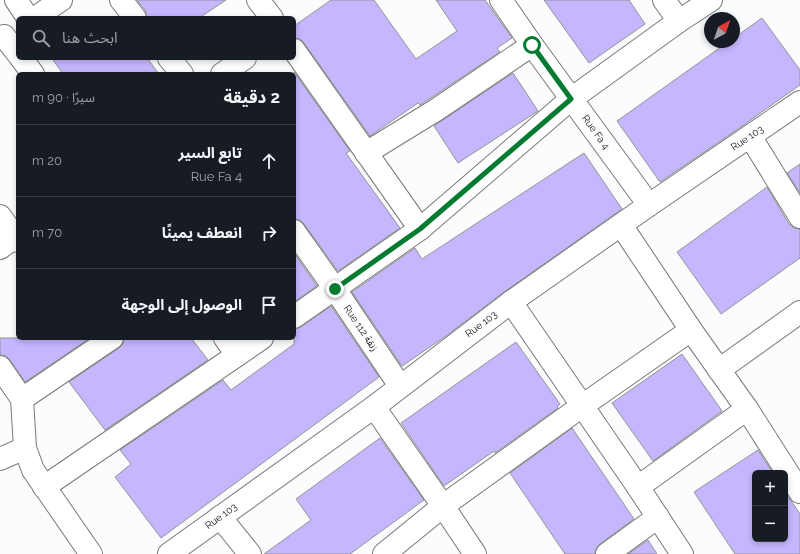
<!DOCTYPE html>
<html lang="ar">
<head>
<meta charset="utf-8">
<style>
  body { margin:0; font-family:Raleway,"Noto Sans Arabic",sans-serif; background:#242831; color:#f1f3f6; direction:rtl }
  .controls { position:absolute; right:12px; bottom:12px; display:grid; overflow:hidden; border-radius:6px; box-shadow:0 2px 6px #0003 }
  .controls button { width:36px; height:36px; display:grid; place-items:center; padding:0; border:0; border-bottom:1px solid #363941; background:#171b24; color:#f1f3f6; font:20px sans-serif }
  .compass { position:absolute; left:704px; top:12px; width:36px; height:36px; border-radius:50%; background:#171b24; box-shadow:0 2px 6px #0003; rotate:40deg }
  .stop { position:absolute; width:12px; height:12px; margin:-9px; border:3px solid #037b31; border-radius:50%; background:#fff }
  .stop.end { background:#037b31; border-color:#fff; box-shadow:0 1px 4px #0008 }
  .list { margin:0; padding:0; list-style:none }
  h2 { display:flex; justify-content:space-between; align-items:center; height:52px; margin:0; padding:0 16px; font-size:17px }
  h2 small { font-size:13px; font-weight:400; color:#9ea1a6 }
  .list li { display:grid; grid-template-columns:26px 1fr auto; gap:12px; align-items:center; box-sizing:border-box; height:72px; padding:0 16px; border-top:1px solid #363941 }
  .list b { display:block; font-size:15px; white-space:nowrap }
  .list p { margin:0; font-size:13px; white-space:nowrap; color:#9ea1a6 }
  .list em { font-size:13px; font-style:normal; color:#9ea1a6 }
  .icon { flex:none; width:22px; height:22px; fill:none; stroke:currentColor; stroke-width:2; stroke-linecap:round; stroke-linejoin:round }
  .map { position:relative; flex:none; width:800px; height:554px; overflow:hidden; direction:ltr }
  .search { position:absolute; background:#171b24; box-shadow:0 2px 6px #0003; left:16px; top:16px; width:280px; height:44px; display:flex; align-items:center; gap:10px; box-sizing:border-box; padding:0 14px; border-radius:6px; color:#9ea1a6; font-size:15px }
  .panel { position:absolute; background:#171b24; box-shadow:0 2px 6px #0003; left:16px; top:72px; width:280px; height:268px; border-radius:6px; direction:rtl }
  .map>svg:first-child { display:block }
  .building { fill:#c5b6fd; stroke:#949496 }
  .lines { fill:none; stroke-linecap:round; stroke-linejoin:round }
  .street-casing { stroke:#77797b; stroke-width:24 }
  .street { stroke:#fff; stroke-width:22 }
  .route { stroke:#037b31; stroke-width:5 }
  .labels { text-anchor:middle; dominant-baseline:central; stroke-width:4; stroke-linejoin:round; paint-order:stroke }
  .street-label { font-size:10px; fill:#222323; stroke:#fafcfe }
</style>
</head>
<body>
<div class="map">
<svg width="800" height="554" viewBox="0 0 800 554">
  <rect width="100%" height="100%" fill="#fafcfe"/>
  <g class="building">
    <path d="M137 0H226L199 18H147L145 10Z"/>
    <path d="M331 0H374L416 59 457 31 436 0H485L512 38 497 48 500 52 429 99 420 105 418 103 370 136 304 43 300 39 294 38V26Z"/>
    <path d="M544 0H629L645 24 589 63Z"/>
    <path d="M762 18 800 70V85L732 133 660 182 617 121 728 42H734V38Z"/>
    <path d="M56 58H147L159 74H63L53 60Z"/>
    <path d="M294 72 350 151 346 153 400 228 338 271 304 224 300 220 294 219Z"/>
    <path d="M513 73 538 111 458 163 434 126Z"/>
    <path d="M584 153 622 209 504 292 446 336 402 366 352 292 415 248 422 259Z"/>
    <path d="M800 164V193L787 173Z"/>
    <path d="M767 187 789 224 794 228 800 229V258L721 314 677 252Z"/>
    <path d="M294 253 317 286 294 302Z"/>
    <path d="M331 306 379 377 161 538 115 477 131 464 120 450 223 380 231 390 294 344V329L301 327Z"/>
    <path d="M0 338H90L25 382 10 360 6 356 0 355Z"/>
    <path d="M124 338H191L208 360 105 430 69 382 119 348 123 344Z"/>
    <path d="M516 342 560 404 557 407 558 408 495 453 494 451 444 486 401 423Z"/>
    <path d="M682 354 722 411 653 461 612 403Z"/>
    <path d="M572 428 634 519 600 544 596 549 595 554H565L510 473Z"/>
    <path d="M380 438 424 500 350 554H264L311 520 296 499Z"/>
    <path d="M758 450 773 473H755V539H785V492L800 514V554H735L694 492Z"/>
    <path d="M648 540 657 554H628Z"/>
  </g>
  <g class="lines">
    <g class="street-casing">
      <g id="street">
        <path d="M16 0 28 18"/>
        <path d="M121 0 135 18"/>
        <path d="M258 0 272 18"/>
        <path d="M501 0 532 45 649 205"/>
        <path d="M664 0 679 21"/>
        <path d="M35 18 61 0"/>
        <path d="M4 36 18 54"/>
        <path d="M294 50 420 229"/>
        <path d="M21 58 33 74"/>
        <path d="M169 58 182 74"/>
        <path d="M222 74 245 58"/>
        <path d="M750 136 800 217"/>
        <path d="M366 153 436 110 532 45"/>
        <path d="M0 216 18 241"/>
        <path d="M621 225 691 330 747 409 800 492"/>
        <path d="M294 231 335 289 400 386"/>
        <path d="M0 248 15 237"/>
        <path d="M511 302 638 487 682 554"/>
        <path d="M294 317 420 229 571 99 679 21 711 0"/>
        <path d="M225 338 237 355"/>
        <path d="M0 367 22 399 25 448 33 470 91 554"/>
        <path d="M719 370 800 312"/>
        <path d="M22 399 112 338"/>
        <path d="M374 407 443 506 475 554"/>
        <path d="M0 459 25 448"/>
        <path d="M44 487 262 338"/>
        <path d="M638 487 747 409"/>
        <path d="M220 517 250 554"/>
        <path d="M169 554 374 407 511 302 649 205 800 102"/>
        <path d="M384 554 443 506 582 406 691 330"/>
        <path d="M607 554 658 517"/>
      </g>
    </g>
    <use href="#street" class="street"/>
  </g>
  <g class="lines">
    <path class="route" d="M335 289 420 229 571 99 532 45"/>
  </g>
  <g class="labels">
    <g class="street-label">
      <text transform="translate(596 132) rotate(54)">Rue Fa 4</text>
      <text transform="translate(747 138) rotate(-34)">Rue 103</text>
      <text transform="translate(481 324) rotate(-37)">Rue 103</text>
      <text transform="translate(361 328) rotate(56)">Rue 112 زنقة</text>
      <text transform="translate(221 516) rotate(-36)">Rue 103</text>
    </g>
  </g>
</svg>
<div class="controls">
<button>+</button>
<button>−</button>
</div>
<svg class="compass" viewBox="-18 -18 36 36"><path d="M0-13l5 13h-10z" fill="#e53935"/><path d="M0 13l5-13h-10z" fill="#9ea1a6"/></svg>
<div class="stop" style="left:532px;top:45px"></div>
<div class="stop end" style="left:335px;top:289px"></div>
<div class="search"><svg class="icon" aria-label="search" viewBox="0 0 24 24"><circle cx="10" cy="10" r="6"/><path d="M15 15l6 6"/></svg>ابحث هنا</div>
<section class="panel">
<h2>2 دقيقة<small>سيرًا · 90 m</small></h2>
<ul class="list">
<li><svg class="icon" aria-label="ahead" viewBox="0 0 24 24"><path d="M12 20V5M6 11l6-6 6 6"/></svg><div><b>تابع السير</b><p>Rue Fa 4</p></div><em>20 m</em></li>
<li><svg class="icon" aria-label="right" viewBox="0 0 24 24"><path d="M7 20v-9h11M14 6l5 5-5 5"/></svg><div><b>انعطف يمينًا</b></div><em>70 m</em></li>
<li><svg class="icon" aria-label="arrive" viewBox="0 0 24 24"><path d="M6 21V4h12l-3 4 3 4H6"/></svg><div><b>الوصول إلى الوجهة</b></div></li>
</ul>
</section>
</div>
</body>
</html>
